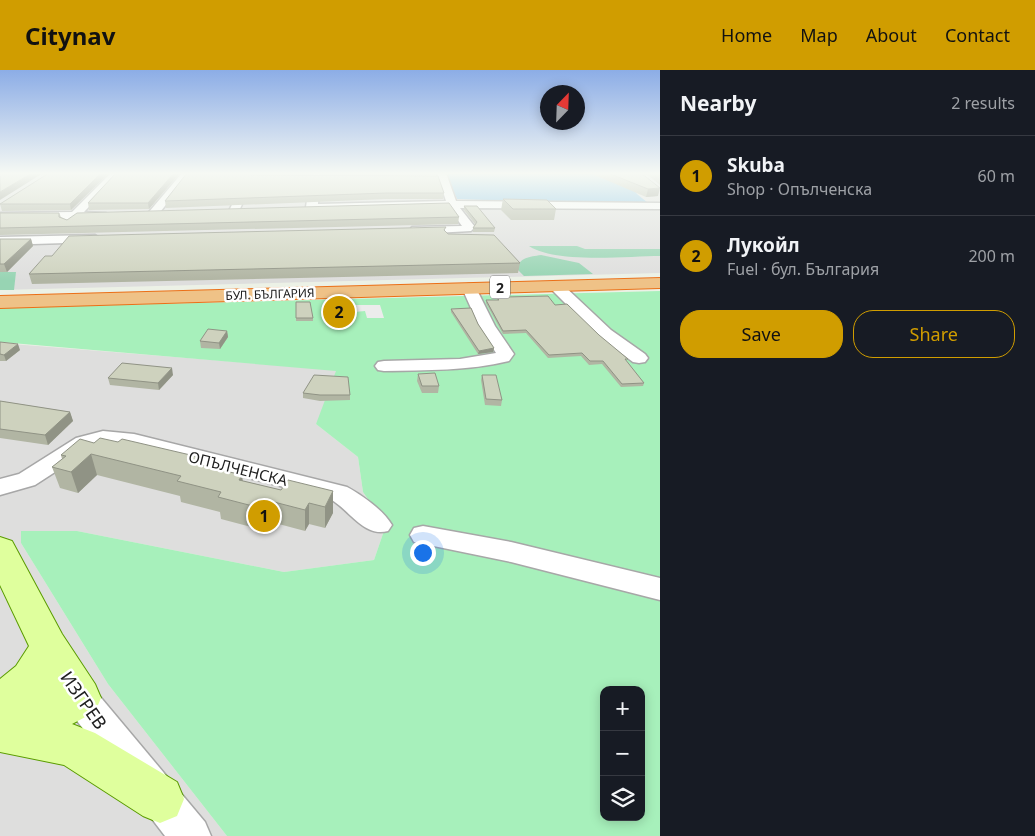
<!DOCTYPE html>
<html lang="en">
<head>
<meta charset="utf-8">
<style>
  body { margin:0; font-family:"Noto Sans",sans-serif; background:#20242c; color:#f1f3f6 }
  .controls { position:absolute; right:15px; bottom:15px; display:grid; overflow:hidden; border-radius:10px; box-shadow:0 2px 12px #0003 }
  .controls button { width:45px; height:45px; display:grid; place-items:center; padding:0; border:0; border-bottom:1px solid #363941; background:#171b24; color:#f1f3f6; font:25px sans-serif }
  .compass { position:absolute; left:540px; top:15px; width:45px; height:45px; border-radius:50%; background:#171b24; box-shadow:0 2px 12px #0003; rotate:23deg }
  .you { position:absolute; left:422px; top:482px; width:18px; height:18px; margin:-12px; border:4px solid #fff; border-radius:50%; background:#1a73e8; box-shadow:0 0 0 8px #1a73e833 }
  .badge { display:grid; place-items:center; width:32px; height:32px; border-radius:50%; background:#d09d00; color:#111; font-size:16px; font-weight:700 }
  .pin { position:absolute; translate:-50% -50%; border:2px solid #fff; box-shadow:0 1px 5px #0006 }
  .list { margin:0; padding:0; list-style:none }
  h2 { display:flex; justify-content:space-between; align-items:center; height:65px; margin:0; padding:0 20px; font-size:21px }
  h2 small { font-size:16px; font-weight:400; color:#9ea1a6 }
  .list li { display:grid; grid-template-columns:32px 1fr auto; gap:15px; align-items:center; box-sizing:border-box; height:80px; padding:0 20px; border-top:1px solid #363941 }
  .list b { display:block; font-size:19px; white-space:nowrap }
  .list p { margin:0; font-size:16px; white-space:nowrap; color:#9ea1a6 }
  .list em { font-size:16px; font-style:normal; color:#9ea1a6 }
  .actions { display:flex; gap:10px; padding:15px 20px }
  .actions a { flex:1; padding:11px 0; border:1px solid #d09d00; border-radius:20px; text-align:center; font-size:18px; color:#d09d00 }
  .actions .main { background:#d09d00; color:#111 }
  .icon { flex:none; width:28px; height:28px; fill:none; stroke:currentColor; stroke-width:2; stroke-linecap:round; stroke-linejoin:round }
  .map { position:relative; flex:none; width:660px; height:766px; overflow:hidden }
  header { display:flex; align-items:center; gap:30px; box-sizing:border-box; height:70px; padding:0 25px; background:#d09d00; color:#111 }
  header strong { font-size:24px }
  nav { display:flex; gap:28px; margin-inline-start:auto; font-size:18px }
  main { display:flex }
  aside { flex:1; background:#171b24 }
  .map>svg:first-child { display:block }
  .residential { fill:#dededd }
  .grass { fill:#a7f0bb; fill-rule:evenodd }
  .forest { fill:#97d4b3 }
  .pitch { fill:#7dc0e7 }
  .parking { fill:#ececec }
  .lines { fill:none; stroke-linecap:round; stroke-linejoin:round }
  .minor-casing { stroke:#a7a7a7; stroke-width:3 }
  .major-casing { stroke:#5a9c00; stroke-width:2 }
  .highway-casing { stroke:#eb6f17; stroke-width:2 }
  .minor { fill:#fff; fill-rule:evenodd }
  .major { fill:#dfff9d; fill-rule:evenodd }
  .highway { fill:#efc287; fill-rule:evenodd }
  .wall { fill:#b1b5a3 }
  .shaded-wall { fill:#909385 }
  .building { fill:#ced2be; stroke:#909385 }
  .labels { text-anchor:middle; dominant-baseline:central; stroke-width:5; stroke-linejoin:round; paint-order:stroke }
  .far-street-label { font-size:12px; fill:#202020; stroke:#fff }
  .shield { fill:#fff; stroke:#636363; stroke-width:1 }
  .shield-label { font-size:14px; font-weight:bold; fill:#202020 }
  .street-label { font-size:15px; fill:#202020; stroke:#fff }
  .near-street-label { font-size:18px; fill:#202020; stroke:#fff }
</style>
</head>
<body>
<header>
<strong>Citynav</strong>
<nav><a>Home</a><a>Map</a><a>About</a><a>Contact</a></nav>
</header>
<main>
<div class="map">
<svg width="660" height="766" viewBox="0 0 660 766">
  <rect width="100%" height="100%" fill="#ecf1e6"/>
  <g class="residential">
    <path d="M0 103H660V203L0 220Z"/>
    <path d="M0 273 336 300 362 278 316 354 358 387 363 422 386 455 374 490 284 502 77 461 21 462V473L108 614 227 766H0Z"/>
  </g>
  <path class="grass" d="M660 221V766H227L108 614 21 473V461H77L284 502 374 490 386 455 363 422 358 387 316 354 336 301 0 272V238ZM604 620H641V747H604Z"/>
  <g class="forest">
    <path d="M529 176H577L585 179H660V186C627 186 556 194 529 176Z"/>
    <path d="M541 185 579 193 593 204 524 206 517 199C520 187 529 187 541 185Z"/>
    <path d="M0 202H16L14 220H0Z"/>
  </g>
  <path class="pitch" d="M446 103H622L637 124 648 133 486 132 485 130 457 129Z"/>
  <path class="parking" d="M353 235H380L384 248H367L365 241 355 242Z"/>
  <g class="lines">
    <g class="minor-casing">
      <g id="minor">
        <path d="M111 103H121L84 142 106 143 108 145 106 147 78 149 72 154 68 155 62 152 65 149H0V143L72 142Z"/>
        <path d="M182 103H191L157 146H149L147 144 149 142Z"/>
        <path d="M247 103H256L239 141 238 143H230L229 141Z"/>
        <path d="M311 103H320L318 134 446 131 437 103H446L456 131 660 133V139L460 138 475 157 471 161 416 164 410 160 412 157 462 156 449 138 307 139 306 137Z"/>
        <path d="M95 165 101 169 99 172 0 175V167Z"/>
        <path d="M556 212 561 213 611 260 645 284 648 288 645 292 639 293 633 292 599 267 551 219 549 216 551 213Z"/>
        <path d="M469 214 474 215 476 218 495 256 514 284 509 291C468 301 427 300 384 301L378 300 375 296 378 292 384 291 460 289 496 283 479 256 462 218 464 215Z"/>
        <path d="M103 361 134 364 347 417C362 425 383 440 392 455L388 461C364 468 349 439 330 429L133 378 103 375 92 378 35 415 0 425V409L19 404 76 368Z"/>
        <path d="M423 456 511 472 660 508V530L511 492 414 472 410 465 414 458Z"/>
        <path d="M80 612 92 617 205 752 211 766H165L68 639 63 628 68 617Z"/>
      </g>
    </g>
    <g class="major-casing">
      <path id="major" d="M0 467 12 471 62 564 95 614 101 628 95 642 72 654 95 663 177 712 184 729 177 746 160 753 143 746 64 695 0 682V609L16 596 29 576 0 515Z"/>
    </g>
    <g class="highway-casing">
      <path id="highway" d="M660 208V218L0 238V226Z"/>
    </g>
    <use href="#minor" class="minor"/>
    <use href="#major" class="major"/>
    <use href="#highway" class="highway"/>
  </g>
  <g class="wall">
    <path d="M49 103H109L71 140 2 141 0 134Z"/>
    <path d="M116 103H180L149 139 89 140 88 133Z"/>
    <path d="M590 103H641L658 126 646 127Z"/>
    <path d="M645 103H660V115Z"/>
    <path d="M251 105 444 123 443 129H386L166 138 165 131Z"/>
    <path d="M503 129 556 139 554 150H511L501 140Z"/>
    <path d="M464 136 495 158 494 162H473V158L475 154 464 140Z"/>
    <path d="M0 143H59L61 147 67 150 459 147 458 154 0 165Z"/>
    <path d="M446 162 448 164 520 193 518 203 32 214 29 204Z"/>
    <path d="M0 169H31L33 176 7 202H0Z"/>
    <path d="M505 227 555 235 599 265 627 292 644 313 643 316 621 317 602 294 589 295 581 286 548 288 526 263 503 264 486 233V230H497V228H505Z"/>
    <path d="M296 232 313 248V251H296Z"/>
    <path d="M451 239 478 254 494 278 493 282 478 284 451 242Z"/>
    <path d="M227 261 228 267 220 279 201 278 200 271Z"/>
    <path d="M0 272 20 280 6 291H0Z"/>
    <path d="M418 304 439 316 438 323H422L417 311Z"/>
    <path d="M173 305 159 320 110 315 108 308Z"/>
    <path d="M482 305 502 330 501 336 485 335 481 310Z"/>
    <path d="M303 323 350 325V330L320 331 303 328Z"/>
    <path d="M0 331 70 342 73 351 48 375 0 368Z"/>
    <path d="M94 373 200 395 243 411 281 420 333 421V443L325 458 309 454 305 461 275 453 270 462 221 449 220 442 181 432 180 426 97 405 78 423 60 418 52 397 62 389 61 385Z"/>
  </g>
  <g class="shaded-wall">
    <path d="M32 103H43L0 130V122Z"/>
    <path d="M101 103H109L71 140 70 134Z"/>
    <path d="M174 103H180L149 139 148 133Z"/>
    <path d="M660 118 658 126 646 127 648 119Z"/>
    <path d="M31 169 33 176 7 202 4 194Z"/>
    <path d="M227 261 228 267 220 279 219 273Z"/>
    <path d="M18 274 20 280 6 291 4 285Z"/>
    <path d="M494 278 493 282 478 284 479 281Z"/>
    <path d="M172 298 173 305 159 320 158 313Z"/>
    <path d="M70 342 73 351 48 375 45 365Z"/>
    <path d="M91 384 97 405 78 423 71 402Z"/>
    <path d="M199 387 202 408 193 393Z"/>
    <path d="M242 405 245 426 239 410Z"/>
    <path d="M333 421V443L325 458V437Z"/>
    <path d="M274 432 275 453 270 462 268 440Z"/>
    <path d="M309 433V454L305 461V440Z"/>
  </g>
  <g class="building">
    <path d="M0 103H32L0 122Z"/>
    <path d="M49 103H101L70 134H0Z"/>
    <path d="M116 103H174L148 133H88Z"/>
    <path d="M187 103H248L251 105 438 106 444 123H386L165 131Z"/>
    <path d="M608 103H641L660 118 648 119Z"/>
    <path d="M503 129 547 130 556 139H513Z"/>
    <path d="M449 133 459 147 0 158V143H59V147L67 150 77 143Z"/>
    <path d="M464 136H477L495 158H473L477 152Z"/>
    <path d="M446 157 444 160 448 164 494 165 520 193 29 204 45 186H52L69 166Z"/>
    <path d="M0 169H31L4 194H0Z"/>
    <path d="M548 226 555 235 567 234 599 265 628 289H625L644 313 622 314 603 291H590L582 283 549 285 526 260 503 261 486 230H499L497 228H506L505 227Z"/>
    <path d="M296 232H310L313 248H296Z"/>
    <path d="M471 238 478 254 494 278 479 281 451 239Z"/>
    <path d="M208 259 227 261 219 273 200 271Z"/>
    <path d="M0 272 18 274 4 285 0 284Z"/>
    <path d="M122 293 172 298 158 313 108 308Z"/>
    <path d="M435 303 439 316H422L418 304Z"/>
    <path d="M314 305 348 307 350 325H320L303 323Z"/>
    <path d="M482 305H496L502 330 486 329Z"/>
    <path d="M0 331 70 342 45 365 0 359Z"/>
    <path d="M100 368 118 372 122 369 199 387 193 393 242 405 239 410 281 420 288 410 333 421 325 437 309 433 305 440 274 432 268 440 218 427 221 422 177 411 181 406 91 384 71 402 52 397 66 386 61 385 80 369 94 373Z"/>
  </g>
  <linearGradient id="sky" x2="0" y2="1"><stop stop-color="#8cade6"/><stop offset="0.49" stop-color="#f6f9f4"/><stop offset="1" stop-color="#f6f9f4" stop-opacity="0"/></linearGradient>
  <rect width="660" height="211" fill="url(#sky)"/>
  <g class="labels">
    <g class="far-street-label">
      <text transform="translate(270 224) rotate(-2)">БУЛ. БЪЛГАРИЯ</text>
    </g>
    <rect class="shield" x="490" y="205.5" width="20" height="23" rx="4"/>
    <g class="shield-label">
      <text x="500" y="217">2</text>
    </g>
    <g class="street-label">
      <text transform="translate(238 398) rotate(14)">ОПЪЛЧЕНСКА</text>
    </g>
    <g class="near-street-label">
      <text transform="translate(84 630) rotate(55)">ИЗГРЕВ</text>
    </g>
  </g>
</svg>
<div class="controls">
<button>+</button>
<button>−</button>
<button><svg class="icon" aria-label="layers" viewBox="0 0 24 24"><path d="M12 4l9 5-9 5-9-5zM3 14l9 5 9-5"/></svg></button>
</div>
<svg class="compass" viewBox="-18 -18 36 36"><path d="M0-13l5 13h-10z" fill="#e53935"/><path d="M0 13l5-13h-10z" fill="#9ea1a6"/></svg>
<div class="you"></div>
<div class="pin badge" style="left:264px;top:446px">1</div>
<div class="pin badge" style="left:339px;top:242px">2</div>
</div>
<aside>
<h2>Nearby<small>2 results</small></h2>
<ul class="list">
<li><span class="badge">1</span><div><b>Skuba</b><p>Shop · Опълченска</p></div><em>60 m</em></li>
<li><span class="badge">2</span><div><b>Лукойл</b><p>Fuel · бул. България</p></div><em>200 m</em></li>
</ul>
<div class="actions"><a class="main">Save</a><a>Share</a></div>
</aside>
</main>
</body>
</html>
